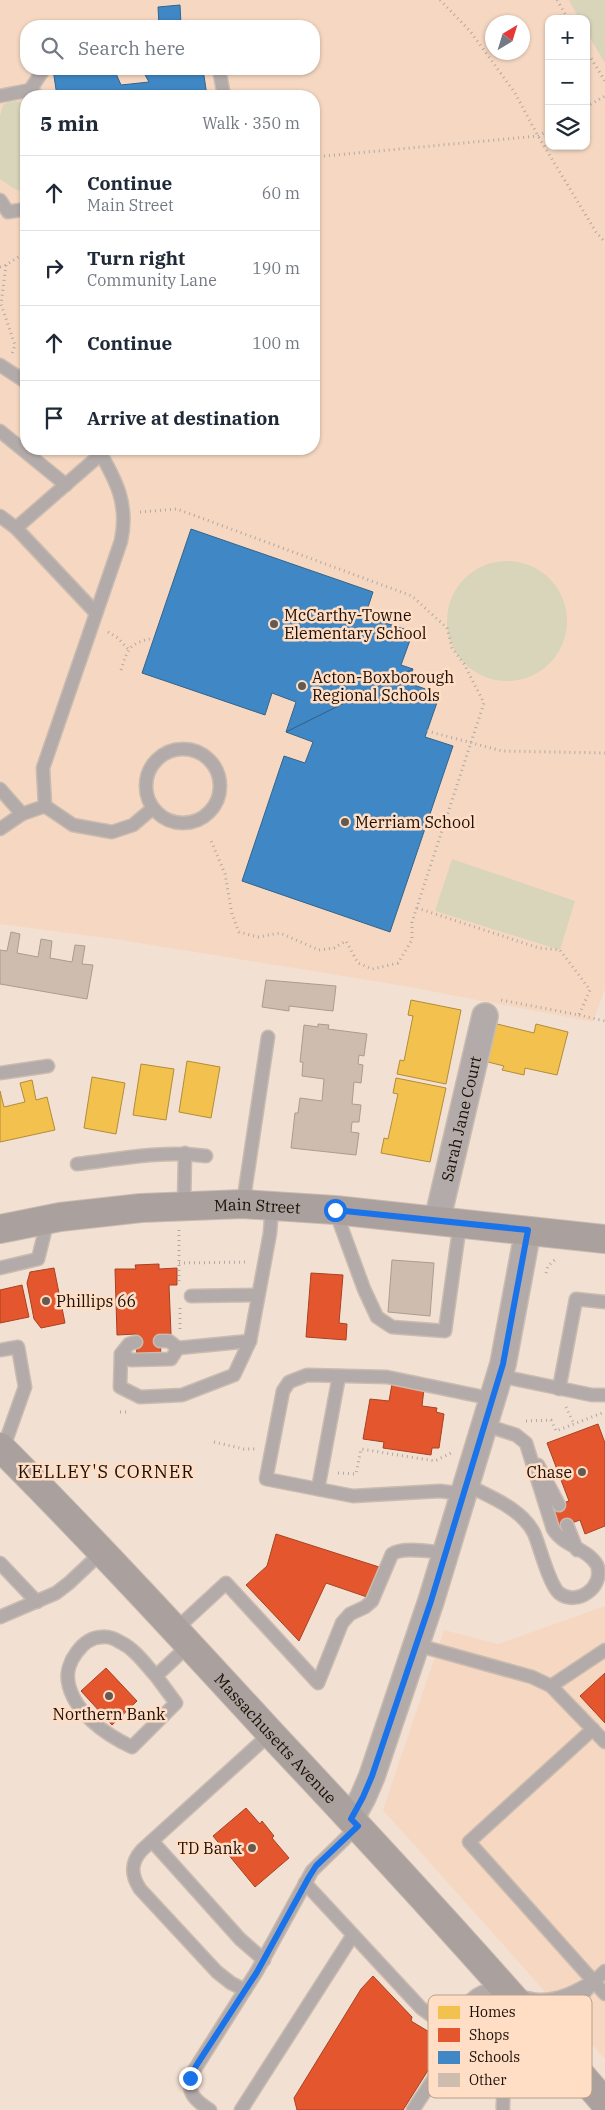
<!DOCTYPE html>
<html lang="en">
<head>
<meta charset="utf-8">
<style>
  body { margin:0; font-family:"IBM Plex Serif",serif; background:#f6f6f7; color:#1f2937 }
  .controls { position:absolute; right:15px; top:15px; display:grid; overflow:hidden; border-radius:10px; box-shadow:0 1px 4px #0004 }
  .controls button { width:45px; height:45px; display:grid; place-items:center; padding:0; border:0; border-bottom:1px solid #e0e1e3; background:#fff; color:#1f2937; font:25px sans-serif }
  .compass { position:absolute; left:485px; top:15px; width:45px; height:45px; border-radius:50%; background:#fff; box-shadow:0 1px 4px #0004; rotate:38deg }
  .stop { position:absolute; width:15px; height:15px; margin:-11px; border:4px solid #1a73e8; border-radius:50%; background:#fff }
  .stop.end { background:#1a73e8; border-color:#fff; box-shadow:0 1px 5px #0008 }
  .list { margin:0; padding:0; list-style:none }
  h2 { display:flex; justify-content:space-between; align-items:center; height:65px; margin:0; padding:0 20px; font-size:21px }
  h2 small { font-size:16px; font-weight:400; color:#747a83 }
  .list li { display:grid; grid-template-columns:32px 1fr auto; gap:15px; align-items:center; box-sizing:border-box; height:75px; padding:0 20px; border-top:1px solid #e0e1e3 }
  .list b { display:block; font-size:19px; white-space:nowrap }
  .list p { margin:0; font-size:16px; white-space:nowrap; color:#747a83 }
  .list em { font-size:16px; font-style:normal; color:#747a83 }
  .icon { flex:none; width:28px; height:28px; fill:none; stroke:currentColor; stroke-width:2; stroke-linecap:round; stroke-linejoin:round }
  .map { position:relative; flex:none; width:605px; height:2110px; overflow:hidden }
  .search { position:absolute; background:#fff; box-shadow:0 1px 4px #0004; left:20px; top:20px; width:300px; height:55px; display:flex; align-items:center; gap:12px; box-sizing:border-box; padding:0 18px; border-radius:20px; color:#747a83; font-size:19px }
  .panel { position:absolute; background:#fff; box-shadow:0 1px 4px #0004; left:20px; top:90px; width:300px; height:365px; border-radius:20px }
  .map>svg:first-child { display:block }
  .built { fill:#f6d8c2; fill-rule:evenodd }
  .green { fill:#d8d5ba }
  .homes { fill:#f2c14e; stroke:#b28c39 }
  .shops { fill:#e4572e; stroke:#a84222 }
  .schools { fill:#3f88c5; stroke:#34648c }
  .building { fill:#cebcae; stroke:#aa9c92 }
  .lines { fill:none; stroke-linecap:round; stroke-linejoin:round }
  .service-casing { stroke:#c9bbb0; stroke-width:15 }
  .minor-casing { stroke:#c9bbb0; stroke-width:28 }
  .secondary-casing { stroke:#c9bbb0; stroke-width:30 }
  .path { stroke:#b1a8a3; stroke-width:3; stroke-dasharray:1 4; stroke-linecap:butt }
  .service { stroke:#b3aba9; stroke-width:12 }
  .minor { stroke:#b3aba9; stroke-width:25 }
  .secondary { stroke:#aaa09d; stroke-width:28 }
  .route { stroke:#1a73e8; stroke-width:6 }
  .poi-dot { fill:#66594e; stroke:#ffdec5; stroke-width:2 }
  .labels { text-anchor:middle; dominant-baseline:central; stroke-width:5; stroke-linejoin:round; paint-order:stroke }
  .poi-label { font-size:16px; fill:#1b1007; stroke:#ffdec5; text-anchor:start }
  .street-label { font-size:16px; fill:#1b1007; stroke:#ffdec5 }
  .neighbourhood-label { font-size:18px; letter-spacing:1px; fill:#1b1007; stroke:#ffdec5 }
  .key { fill:#ffdec5; stroke:#bba08c; stroke-width:1 }
  .key-label { font-size:14px; fill:#1b1007 }
</style>
</head>
<body>
<div class="map">
<svg width="605" height="2110" viewBox="0 0 605 2110">
  <rect width="100%" height="100%" fill="#f2e0d2"/>
  <g class="built">
    <path d="M0 0H605V989L593 1022 404 986 121 940 0 924ZM549 19H586V146H549ZM492 22H522V52H492ZM26 26H314V69H26ZM26 96H314V449H26Z"/>
    <path d="M605 1606V2059L383 1810 444 1630 498 1644Z"/>
  </g>
  <g class="green">
    <path d="M569 0H605V63L586 31V19H579Z"/>
    <path d="M17 101 26 106V193L13 188 0 179V116L3 105 9 102Z"/>
    <circle cx="507" cy="621" r="60"/>
    <path d="M452 859 575 901 560 950 435 911Z"/>
  </g>
  <g class="homes">
    <path d="M411 1000 461 1010 446 1084 397 1074 400 1060 404 1061 413 1016 408 1015Z"/>
    <path d="M493 1023 534 1033 536 1024 568 1032 557 1075 525 1068 524 1075 502 1070 504 1066 484 1061Z"/>
    <path d="M187 1061 220 1067 211 1118 179 1112Z"/>
    <path d="M141 1064 174 1069 166 1120 133 1115Z"/>
    <path d="M92 1077 125 1083 116 1134 84 1128Z"/>
    <path d="M396 1078 446 1088 430 1162 381 1153 384 1138 388 1139 398 1094 393 1093Z"/>
    <path d="M32 1080 36 1100 47 1097 55 1130 0 1142V1091L4 1107 25 1102 20 1083Z"/>
  </g>
  <g class="shops">
    <path d="M159 1264V1269L177 1268V1285H169L171 1334H160L161 1358 137 1359 136 1334 117 1335 115 1269H136L135 1265Z"/>
    <path d="M54 1268 65 1323 41 1328 34 1319 27 1283 30 1272Z"/>
    <path d="M311 1273 343 1275 339 1323 347 1324 346 1340 306 1337Z"/>
    <path d="M22 1285 29 1317 0 1323V1290Z"/>
    <path d="M392 1384 424 1389 422 1406 437 1408 436 1412 444 1414 439 1448H432L431 1455 383 1448 384 1442 363 1439 370 1399 389 1401Z"/>
    <path d="M598 1424 605 1443V1526L585 1534 580 1520 558 1528 550 1508 569 1501 547 1443Z"/>
    <path d="M276 1534 379 1567 367 1597 326 1583 299 1641 246 1585 267 1566Z"/>
    <path d="M106 1668 137 1701 112 1725 81 1691Z"/>
    <path d="M605 1673V1723L580 1696Z"/>
    <path d="M246 1808 260 1824 262 1821 274 1836 272 1838 289 1858 255 1887 213 1836Z"/>
    <path d="M373 1976 412 2017 411 2021 446 2042 403 2110H297L294 2098 361 1989Z"/>
  </g>
  <g class="schools">
    <path d="M180 5 181 25 159 26 158 7Z"/>
    <path d="M53 69H114L121 85 149 82 144 73 177 69H203L207 96H57Z"/>
    <path d="M191 529 373 592 365 616 413 632 401 665 413 669 286 732 296 702 272 693 265 715 142 673Z"/>
    <path d="M413 669 408 683 440 694 425 737 453 746 390 932 242 881 284 756 305 763 313 742 286 732Z"/>
  </g>
  <g class="building">
    <path d="M11 932 20 934 17 953 38 957 41 939 52 941 50 958 72 962 75 945 85 946 82 964 93 965 87 999 0 984V950L7 951Z"/>
    <path d="M266 980 336 986 333 1011 289 1006V1011L262 1007Z"/>
    <path d="M318 1024 329 1025 328 1029 367 1034 364 1056 359 1055 358 1064 363 1065 361 1083 354 1082 352 1104 361 1105 359 1122H352L351 1132 359 1133 356 1155 291 1148 295 1113H298L300 1098 322 1101 324 1079 302 1076 303 1062H300L304 1025 318 1027Z"/>
    <path d="M392 1260 434 1263 430 1316 388 1312Z"/>
  </g>
  <g class="lines">
    <g class="service-casing">
      <g id="service">
        <path d="M219 69 224 96"/>
        <path d="M30 90 44 69"/>
        <path d="M0 96 30 90 38 96"/>
        <path d="M0 200 8 212 26 209"/>
        <path d="M0 365 26 382"/>
        <path d="M0 431 66 485"/>
        <path d="M0 516 16 528 101 454"/>
        <path d="M16 528 96 613"/>
        <circle cx="183" cy="786" r="37"/>
        <path d="M0 789 22 814"/>
        <path d="M45 806 43 768 121 541C129 504 116 480 98 449"/>
        <path d="M45 806 73 825 112 832 133 825 153 808"/>
        <path d="M0 829 22 814 45 806"/>
        <path d="M0 1073 48 1066"/>
        <path d="M77 1164C120 1159 163 1150 206 1156"/>
        <path d="M243 1204 268 1037"/>
        <path d="M184 1205 185 1153"/>
        <path d="M335 1210 364 1289 377 1317 392 1327 445 1331 460 1223"/>
        <path d="M0 1268 38 1259 48 1219"/>
        <path d="M191 1296 258 1295"/>
        <path d="M160 1341H169L178 1348 250 1341"/>
        <path d="M136 1342 129 1344 121 1354 120 1387 140 1397 182 1395 234 1375 250 1341 270 1233 272 1205"/>
        <path d="M0 1350 18 1347 25 1387 3 1449"/>
        <path d="M121 1354 131 1360 171 1359 178 1348"/>
        <path d="M500 1376 592 1395H605"/>
        <path d="M559 1389 576 1299 605 1302"/>
        <path d="M538 1465 559 1505"/>
        <path d="M467 1485C490 1497 521 1508 534 1533 540 1547 549 1584 559 1593 577 1607 605 1587 597 1565 587 1548 563 1546 553 1529L526 1443 516 1435 485 1425"/>
        <path d="M318 1489 339 1376"/>
        <path d="M464 1494 440 1491 353 1496 266 1479 283 1391 289 1382 307 1375 387 1377 493 1399"/>
        <path d="M567 1525 577 1550"/>
        <path d="M0 1563 37 1602"/>
        <path d="M0 1617 56 1593 69 1583 102 1552"/>
        <path d="M175 1630 226 1583 318 1683 342 1623 350 1614 365 1607 372 1601 392 1554C403 1546 433 1552 446 1553"/>
        <path d="M417 1645 532 1677 551 1686 605 1742"/>
        <path d="M156 1676C145 1664 135 1649 120 1642 115 1639 108 1636 102 1637 83 1637 65 1663 68 1681 73 1712 106 1735 132 1747L176 1703 156 1676 189 1645"/>
        <path d="M551 1686 605 1650"/>
        <path d="M593 1729 469 1842 605 1994"/>
        <path d="M152 1841 240 1939 264 1960"/>
        <path d="M305 1883 421 2008 436 2019 459 2027"/>
        <path d="M245 1990 231 1983 217 1972 140 1889C131 1875 130 1863 142 1850L271 1733"/>
        <path d="M567 2053C560 2019 581 1993 605 1971"/>
        <path d="M210 2110C194 2100 185 2091 193 2072L257 1971 312 1871 358 1826"/>
        <path d="M241 2110 353 1935"/>
        <path d="M413 2110C426 2089 443 2068 453 2045 460 2030 459 2011 472 1999 493 1978 516 2000 540 2000 561 2000 577 1991 594 1981"/>
        <path d="M503 2110C501 2073 522 2059 545 2033"/>
      </g>
    </g>
    <g class="minor-casing">
      <g id="minor">
        <path id="s1" d="M437 1221 485 1016"/>
        <path d="M351 1819 363 1797 372 1776 431 1601 503 1364 528 1230"/>
      </g>
    </g>
    <g class="secondary-casing">
      <g id="secondary">
        <path id="s2" d="M0 1229 60 1217 141 1208 243 1204 335 1210 605 1239"/>
        <path id="s3" d="M0 1447C94 1541 184 1639 274 1737 387 1857 498 1978 605 2103"/>
      </g>
    </g>
    <g class="path">
      <path d="M440 0 470 31 515 93 538 136 596 232 605 242"/>
      <path d="M557 0 568 19"/>
      <path d="M586 50 605 81"/>
      <path d="M586 107 605 96"/>
      <path d="M314 157 538 136 549 130"/>
      <path d="M6 265 1 304 15 345 12 354"/>
      <path d="M0 267 6 265 26 252"/>
      <path d="M140 512 177 509 412 596 447 628 452 648 464 664 484 703 412 922V940L398 963 372 969 358 963 346 941 334 948 319 950 280 933 258 937 239 932 232 914 225 874 210 838"/>
      <path d="M108 632 118 638 128 649"/>
      <path d="M121 670C128 647 130 643 154 638"/>
      <path d="M427 731 502 751 605 753"/>
      <path d="M417 908 539 948 560 950 590 990 579 1015 501 1000"/>
      <path d="M579 1015 605 1021"/>
      <path d="M179 1230V1284"/>
      <path d="M179 1263 249 1262"/>
      <path d="M546 1273 548 1266 557 1258"/>
      <path d="M180 1308V1329"/>
      <path d="M566 1407 574 1424"/>
      <path d="M120 1412H130"/>
      <path d="M526 1421 551 1420 556 1431 602 1413"/>
      <path d="M214 1442 244 1449H256"/>
      <path d="M338 1473 356 1474 361 1449 435 1461 451 1453"/>
    </g>
    <use href="#service" class="service"/>
    <use href="#minor" class="minor"/>
    <use href="#secondary" class="secondary"/>
  </g>
  <g class="lines">
    <path class="route" d="M190 2078 196 2066 257 1972 309 1877 316 1866 358 1826 351 1819 363 1797 372 1776 431 1601 503 1364 528 1230 335 1210"/>
  </g>
  <g class="poi-dot">
    <circle cx="274" cy="624" r="5"/>
    <circle cx="302" cy="686" r="5"/>
    <circle cx="345" cy="822" r="5"/>
    <circle cx="46" cy="1301" r="5"/>
    <circle cx="582" cy="1472" r="5"/>
    <circle cx="109" cy="1696" r="5"/>
    <circle cx="252" cy="1848" r="5"/>
  </g>
  <g class="labels">
    <g class="poi-label">
      <text x="284" y="615">McCarthy-Towne<tspan x="284" dy="18">Elementary School</tspan></text>
      <text x="312" y="677">Acton-Boxborough<tspan x="312" dy="18">Regional Schools</tspan></text>
      <text x="355" y="822">Merriam School</text>
      <text x="56" y="1301">Phillips 66</text>
      <text x="572" y="1472" text-anchor="end">Chase</text>
      <text x="109" y="1714" text-anchor="middle">Northern Bank</text>
      <text x="242" y="1848" text-anchor="end">TD Bank</text>
    </g>
    <g class="street-label">
      <text stroke="none"><textPath href="#s1" startOffset="105">Sarah Jane Court</textPath></text>
      <text stroke="none"><textPath href="#s2" startOffset="259">Main Street</textPath></text>
      <text stroke="none"><textPath href="#s3" startOffset="401">Massachusetts Avenue</textPath></text>
    </g>
    <g class="neighbourhood-label">
      <text x="106" y="1471">KELLEY'S CORNER</text>
    </g>
  </g>
  <rect x="428" y="1995" width="164" height="103" rx="8" class="key"/>
  <rect x="438" y="2006" width="22" height="13" fill="#f2c14e"/>
  <rect x="438" y="2028" width="22" height="14" fill="#e4572e"/>
  <rect x="438" y="2051" width="22" height="13" fill="#3f88c5"/>
  <rect x="438" y="2073" width="22" height="14" fill="#cebcae"/>
  <g class="key-label">
    <text x="469" y="2017">Homes</text>
    <text x="469" y="2040">Shops</text>
    <text x="469" y="2062">Schools</text>
    <text x="469" y="2085">Other</text>
  </g>
</svg>
<div class="controls">
<button>+</button>
<button>−</button>
<button><svg class="icon" aria-label="layers" viewBox="0 0 24 24"><path d="M12 4l9 5-9 5-9-5zM3 14l9 5 9-5"/></svg></button>
</div>
<svg class="compass" viewBox="-18 -18 36 36"><path d="M0-13l5 13h-10z" fill="#e53935"/><path d="M0 13l5-13h-10z" fill="#747a83"/></svg>
<div class="stop" style="left:335px;top:1210px"></div>
<div class="stop end" style="left:190px;top:2078px"></div>
<div class="search"><svg class="icon" aria-label="search" viewBox="0 0 24 24"><circle cx="10" cy="10" r="6"/><path d="M15 15l6 6"/></svg>Search here</div>
<section class="panel">
<h2>5 min<small>Walk · 350 m</small></h2>
<ul class="list">
<li><svg class="icon" aria-label="ahead" viewBox="0 0 24 24"><path d="M12 20V5M6 11l6-6 6 6"/></svg><div><b>Continue</b><p>Main Street</p></div><em>60 m</em></li>
<li><svg class="icon" aria-label="right" viewBox="0 0 24 24"><path d="M7 20v-9h11M14 6l5 5-5 5"/></svg><div><b>Turn right</b><p>Community Lane</p></div><em>190 m</em></li>
<li><svg class="icon" aria-label="ahead" viewBox="0 0 24 24"><path d="M12 20V5M6 11l6-6 6 6"/></svg><div><b>Continue</b></div><em>100 m</em></li>
<li><svg class="icon" aria-label="arrive" viewBox="0 0 24 24"><path d="M6 21V4h12l-3 4 3 4H6"/></svg><div><b>Arrive at destination</b></div></li>
</ul>
</section>
</div>
</body>
</html>
